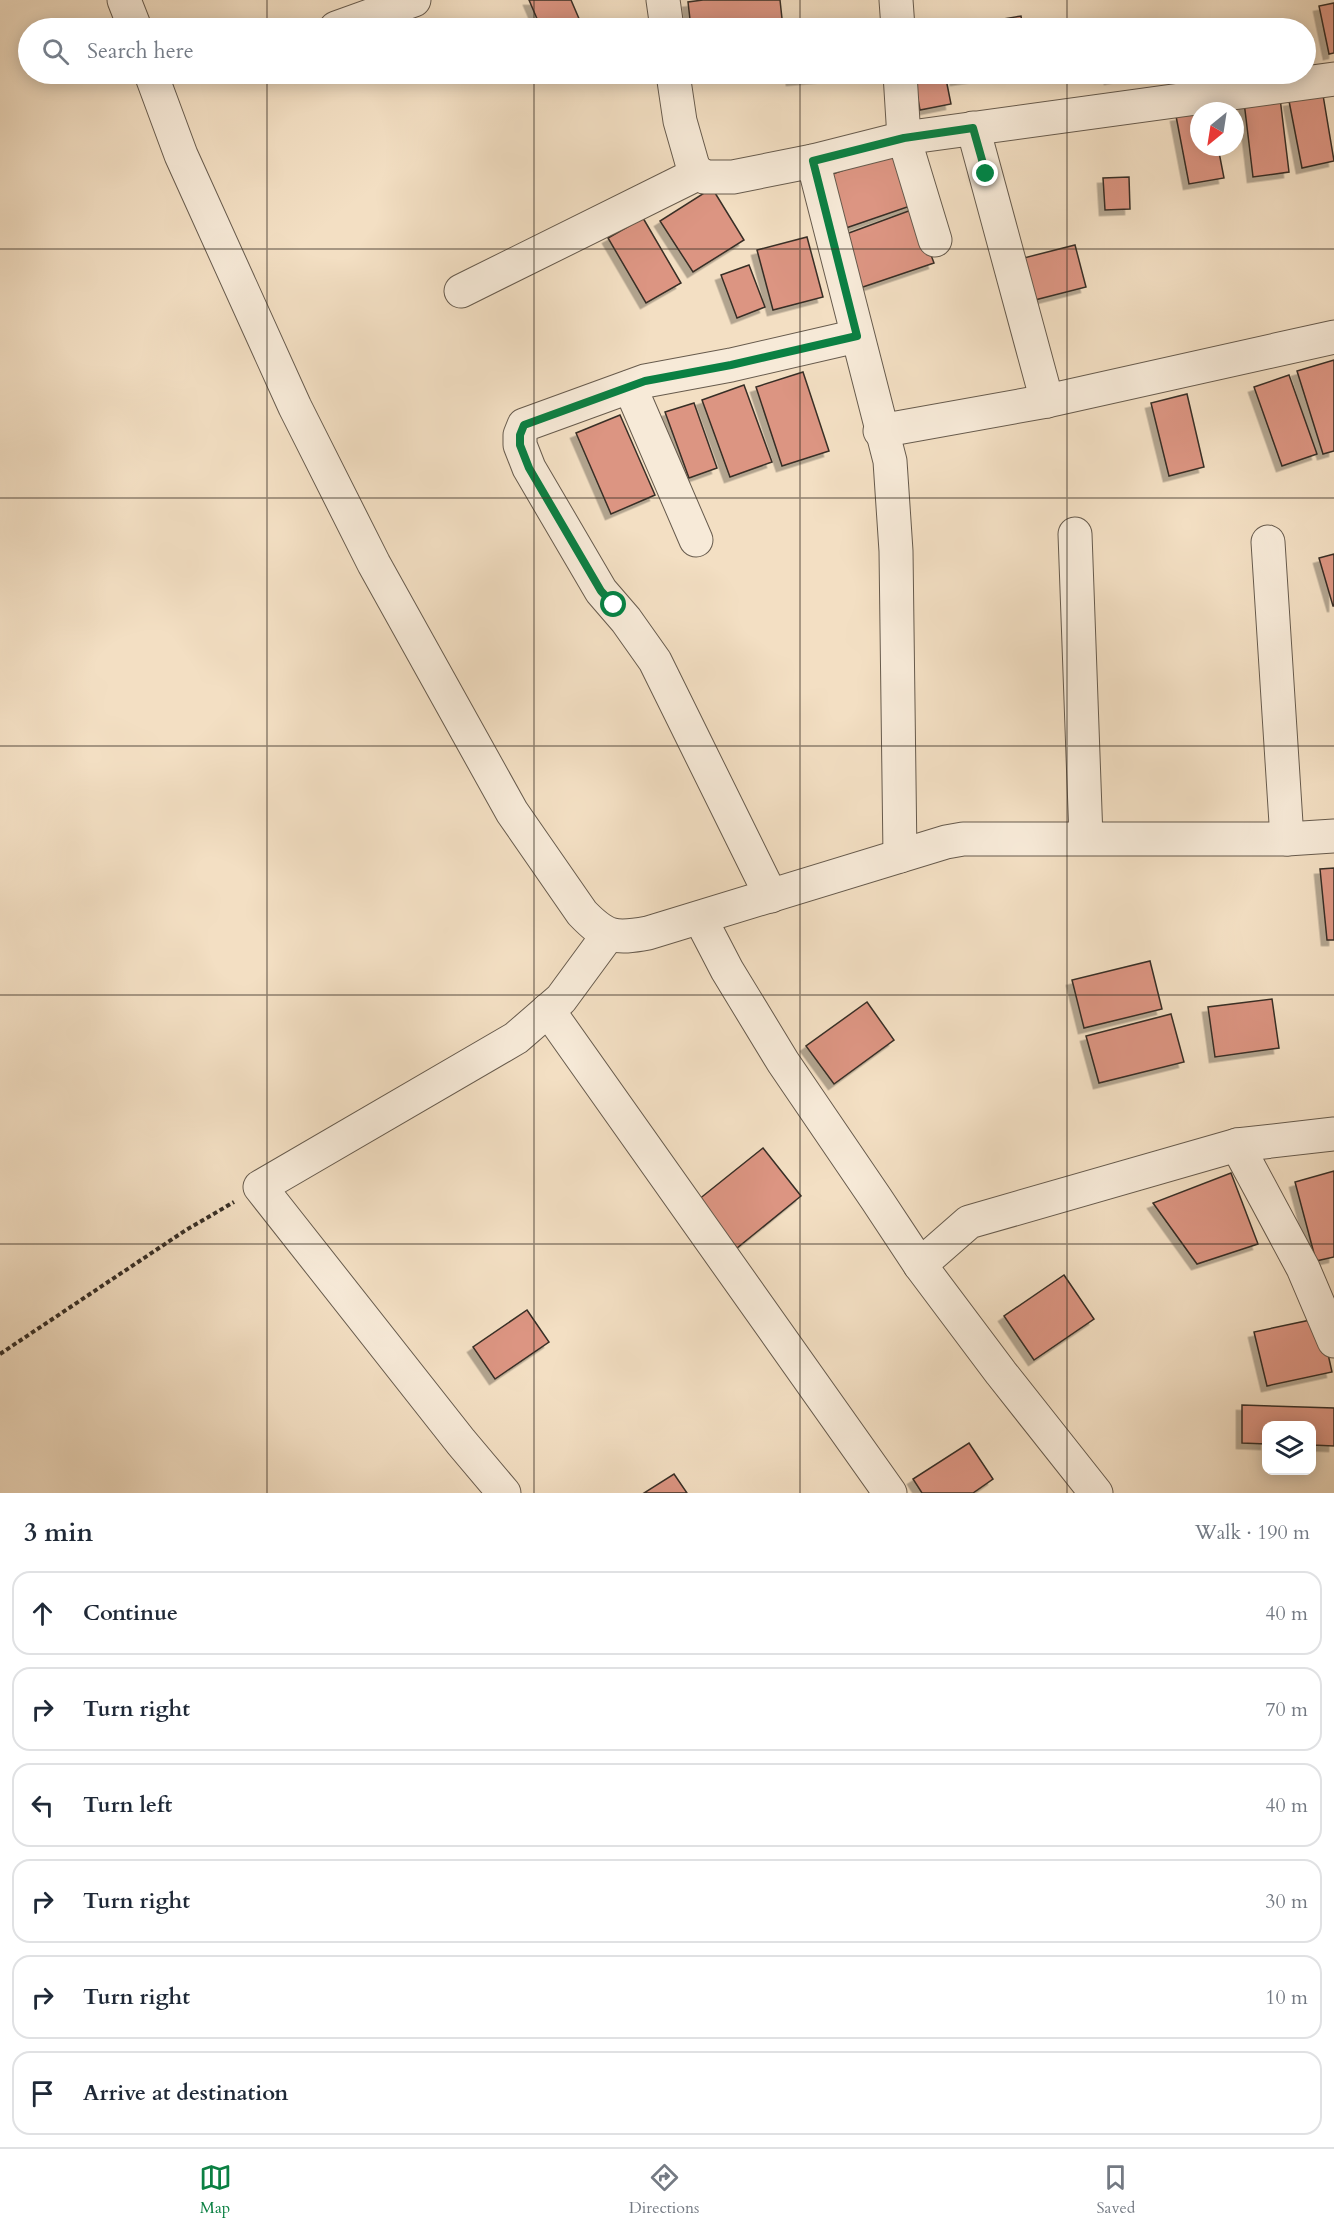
<!DOCTYPE html>
<html lang="en">
<head>
<meta charset="utf-8">
<style>
  body { margin:0; font-family:Cardo,serif; background:#f6f6f7; color:#1f2937 }
  .controls { position:absolute; right:18px; bottom:18px; display:grid; overflow:hidden; border-radius:12px; box-shadow:0 3px 15px #0003 }
  .controls button { width:54px; height:54px; display:grid; place-items:center; padding:0; border:0; border-bottom:2px solid #e0e1e3; background:#fff; color:#1f2937; font:30px sans-serif }
  .compass { position:absolute; left:1190px; top:102px; width:54px; height:54px; border-radius:50%; background:#fff; box-shadow:0 3px 15px #0003; rotate:210deg }
  .stop { position:absolute; width:18px; height:18px; margin:-14px; border:4px solid #0b8043; border-radius:50%; background:#fff }
  .stop.end { background:#0b8043; border-color:#fff; box-shadow:0 2px 6px #0008 }
  .list { margin:0; padding:0; list-style:none }
  h2 { display:flex; justify-content:space-between; align-items:center; height:78px; margin:0; padding:0 24px; font-size:26px }
  h2 small { font-size:20px; font-weight:400; color:#747a83 }
  .list li { display:grid; grid-template-columns:39px 1fr auto; gap:18px; align-items:center; box-sizing:border-box; height:84px; margin:0 12px 12px; padding:0 12px; border:2px solid #e0e1e3; border-radius:18px }
  .list b { display:block; font-size:22px; white-space:nowrap }
  .list em { font-size:20px; font-style:normal; color:#747a83 }
  .icon { flex:none; width:33px; height:33px; fill:none; stroke:currentColor; stroke-width:2; stroke-linecap:round; stroke-linejoin:round }
  .map { position:relative; flex:none; width:1334px; height:1493px; overflow:hidden }
  .search { position:absolute; background:#fff; box-shadow:0 3px 15px #0003; left:18px; right:18px; top:18px; height:66px; display:flex; align-items:center; gap:15px; box-sizing:border-box; padding:0 21px; border-radius:33px; color:#747a83; font-size:22px }
  .sheet { height:654px; background:#fff }
  nav { display:flex; justify-content:space-around; align-items:center; box-sizing:border-box; height:84px; border-top:2px solid #e0e1e3; background:#fff; font-size:16px; color:#747a83 }
  nav a { display:grid; justify-items:center; gap:3px }
  nav .on { color:#0b8043 }
  .map>svg:first-child { display:block }
  .building { fill:#dc9582; stroke:#382f26; stroke-width:1.5; filter:url(#shadow) }
  .lines { fill:none; stroke-linecap:round; stroke-linejoin:round }
  .minor-casing { stroke:#675b4d; stroke-width:35 }
  .path { stroke:#382f26; stroke-width:4; stroke-dasharray:4.5 3; stroke-linecap:butt }
  .minor { stroke:#f7ead8; stroke-width:33 }
  .route { stroke:#0b8043; stroke-width:8 }
  .grid { fill:none; stroke:#382f26; stroke-width:1.5; stroke-opacity:0.55 }
</style>
</head>
<body>
<div class="map">
<svg width="1334" height="1493" viewBox="0 0 1334 1493">
  <defs>
    <filter id="shadow"><feDropShadow dx="-5.5" dy="5.5" stdDeviation="0" flood-color="#0004"/></filter>
  </defs>
  <rect width="100%" height="100%" fill="#f3dfc3"/>
  <filter id="stains"><feTurbulence type="fractalNoise" baseFrequency=".00333" numOctaves="4"/><feColorMatrix values="0 0 0 0 .2 0 0 0 0 .09 0 0 0 0 .02 0 0 0 .5 -.17"/></filter>
  <radialGradient id="worn" r=".72"><stop offset=".6" stop-color="#630" stop-opacity="0"/><stop offset="1" stop-color="#630" stop-opacity=".3"/></radialGradient>
  <g class="building">
    <path d="M529 0H571L583 28H541Z"/>
    <path d="M703 0H780L783 28H691L688 2Z"/>
    <path d="M1334 3V53L1329 54 1319 6Z"/>
    <path d="M1021 16 1023 28H948Z"/>
    <path d="M1159 19 1162 28H1117Z"/>
    <path d="M1279 20 1280 28H1255V23Z"/>
    <path d="M791 74H837V76L792 80Z"/>
    <path d="M913 74H945L951 104 920 110Z"/>
    <path d="M955 74H997L956 80Z"/>
    <path d="M1108 74H1133L1110 79Z"/>
    <path d="M1323 95 1334 161 1302 168 1289 101Z"/>
    <path d="M1280 98 1289 172 1253 177 1244 102Z"/>
    <path d="M1199 112V147H1218L1224 178 1189 184 1176 116Z"/>
    <path d="M894 152 913 205 846 228 827 176Z"/>
    <path d="M1129 177 1130 209 1105 210 1103 178Z"/>
    <path d="M712 188 744 240 693 272 660 221Z"/>
    <path d="M914 209 934 263 857 289 838 237Z"/>
    <path d="M643 218 681 283 646 303 608 238Z"/>
    <path d="M807 237 823 297 773 310 757 250Z"/>
    <path d="M1075 245 1086 287 1023 303 1012 261Z"/>
    <path d="M749 265 765 307 737 318 721 275Z"/>
    <path d="M1334 360V451L1323 454 1297 371Z"/>
    <path d="M803 372 829 451 782 466 756 387Z"/>
    <path d="M1289 375 1317 454 1282 466 1254 387Z"/>
    <path d="M744 385 772 462 730 477 702 400Z"/>
    <path d="M1187 394 1204 467 1169 476 1151 403Z"/>
    <path d="M694 403 717 468 689 478 665 412Z"/>
    <path d="M620 415 655 495 611 514 576 433Z"/>
    <path d="M1334 554V606H1333L1319 558Z"/>
    <path d="M1334 868V940H1327L1320 869Z"/>
    <path d="M1150 961 1162 1009 1084 1028 1072 980Z"/>
    <path d="M1272 999 1279 1048 1215 1057 1208 1007Z"/>
    <path d="M867 1002 894 1040 834 1084 806 1046Z"/>
    <path d="M1171 1014 1184 1062 1099 1083 1086 1036Z"/>
    <path d="M763 1148 801 1196 737 1248 698 1200Z"/>
    <path d="M1334 1171V1257L1316 1261 1295 1182Z"/>
    <path d="M1231 1173 1258 1244 1197 1264 1153 1203Z"/>
    <path d="M1064 1275 1094 1319 1034 1360 1004 1316Z"/>
    <path d="M527 1310 549 1342 495 1379 473 1347Z"/>
    <path d="M1320 1318 1332 1372 1267 1386 1254 1332Z"/>
    <path d="M1242 1405 1334 1408V1446L1312 1445V1426H1266V1444L1242 1443Z"/>
    <path d="M969 1443 993 1479 973 1493H922L913 1479Z"/>
    <path d="M674 1474 687 1493H644Z"/>
  </g>
  <g class="lines">
    <g class="minor-casing">
      <g id="minor">
        <path d="M124 0 135 28"/>
        <path d="M663 0 667 28"/>
        <path d="M896 0 898 28"/>
        <path d="M336 28 414 0"/>
        <path d="M151 74 181 155 295 407 374 564 512 812 582 913C606 938 615 939 648 933L946 842 963 839H1287L1334 836"/>
        <path d="M673 74 680 121 694 170 704 177H733L813 161 904 138 1334 79"/>
        <path d="M900 74 904 138 935 240"/>
        <path d="M973 128 1047 401"/>
        <path d="M813 161 890 461 896 551 900 856"/>
        <path d="M461 291 699 173"/>
        <path d="M630 387 696 540"/>
        <path d="M880 431 1047 401 1334 337"/>
        <path d="M1075 534 1086 838"/>
        <path d="M1268 542 1287 839"/>
        <path d="M771 896 655 661 626 620 601 591 529 468 520 445V435L524 425 645 381 731 365 857 336"/>
        <path d="M700 918 727 970 783 1062 877 1200 920 1265 1001 1373 1096 1493"/>
        <path d="M548 1010 890 1493"/>
        <path d="M1237 1145 1303 1268 1334 1341"/>
        <path d="M920 1265 969 1222 1237 1145 1334 1134"/>
        <path d="M504 1493 461 1442 260 1187 516 1038 561 999 608 935"/>
      </g>
    </g>
    <path class="path" d="M0 1354 186 1230 234 1202"/>
    <use href="#minor" class="minor"/>
  </g>
  <g class="lines">
    <path class="route" d="M614 605 601 591 529 468 520 445V435L524 425 645 381 731 365 857 336 813 161 904 138 973 128 986 174"/>
  </g>
  <path class="grid" d="M267 0V28M534 0V28M800 0V28M1067 0V28M267 74V1493M534 74V1493M800 74V1493M1067 74V1493M0 249H1334M0 498H1334M0 746H1334M0 995H1334M0 1244H1334"/>
  <rect width="100%" height="100%" filter="url(#stains)"/>
  <rect width="100%" height="100%" fill="url(#worn)"/>
</svg>
<div class="controls">
<button><svg class="icon" aria-label="layers" viewBox="0 0 24 24"><path d="M12 4l9 5-9 5-9-5zM3 14l9 5 9-5"/></svg></button>
</div>
<svg class="compass" viewBox="-18 -18 36 36"><path d="M0-13l5 13h-10z" fill="#e53935"/><path d="M0 13l5-13h-10z" fill="#747a83"/></svg>
<div class="stop" style="left:614px;top:605px"></div>
<div class="stop end" style="left:986px;top:174px"></div>
<div class="search"><svg class="icon" aria-label="search" viewBox="0 0 24 24"><circle cx="10" cy="10" r="6"/><path d="M15 15l6 6"/></svg>Search here</div>
</div>
<section class="sheet">
<h2>3 min<small>Walk · 190 m</small></h2>
<ul class="list">
<li><svg class="icon" aria-label="ahead" viewBox="0 0 24 24"><path d="M12 20V5M6 11l6-6 6 6"/></svg><div><b>Continue</b></div><em>40 m</em></li>
<li><svg class="icon" aria-label="right" viewBox="0 0 24 24"><path d="M7 20v-9h11M14 6l5 5-5 5"/></svg><div><b>Turn right</b></div><em>70 m</em></li>
<li><svg class="icon" aria-label="left" viewBox="0 0 24 24"><path d="M17 20v-9H6M10 6l-5 5 5 5"/></svg><div><b>Turn left</b></div><em>40 m</em></li>
<li><svg class="icon" aria-label="right" viewBox="0 0 24 24"><path d="M7 20v-9h11M14 6l5 5-5 5"/></svg><div><b>Turn right</b></div><em>30 m</em></li>
<li><svg class="icon" aria-label="right" viewBox="0 0 24 24"><path d="M7 20v-9h11M14 6l5 5-5 5"/></svg><div><b>Turn right</b></div><em>10 m</em></li>
<li><svg class="icon" aria-label="arrive" viewBox="0 0 24 24"><path d="M6 21V4h12l-3 4 3 4H6"/></svg><div><b>Arrive at destination</b></div></li>
</ul>
</section>
<nav>
<a class="on"><svg class="icon" aria-label="map" viewBox="0 0 24 24"><path d="M3 6l6-2 6 2 6-2v14l-6 2-6-2-6 2zM9 4v14M15 6v14"/></svg>Map</a>
<a><svg class="icon" aria-label="directions" viewBox="0 0 24 24"><path d="M12 3l9 9-9 9-9-9zM9 14v-3h6M13 9l2 2-2 2"/></svg>Directions</a>
<a><svg class="icon" aria-label="saved" viewBox="0 0 24 24"><path d="M7 4h10v16l-5-4-5 4z"/></svg>Saved</a>
</nav>
</body>
</html>
